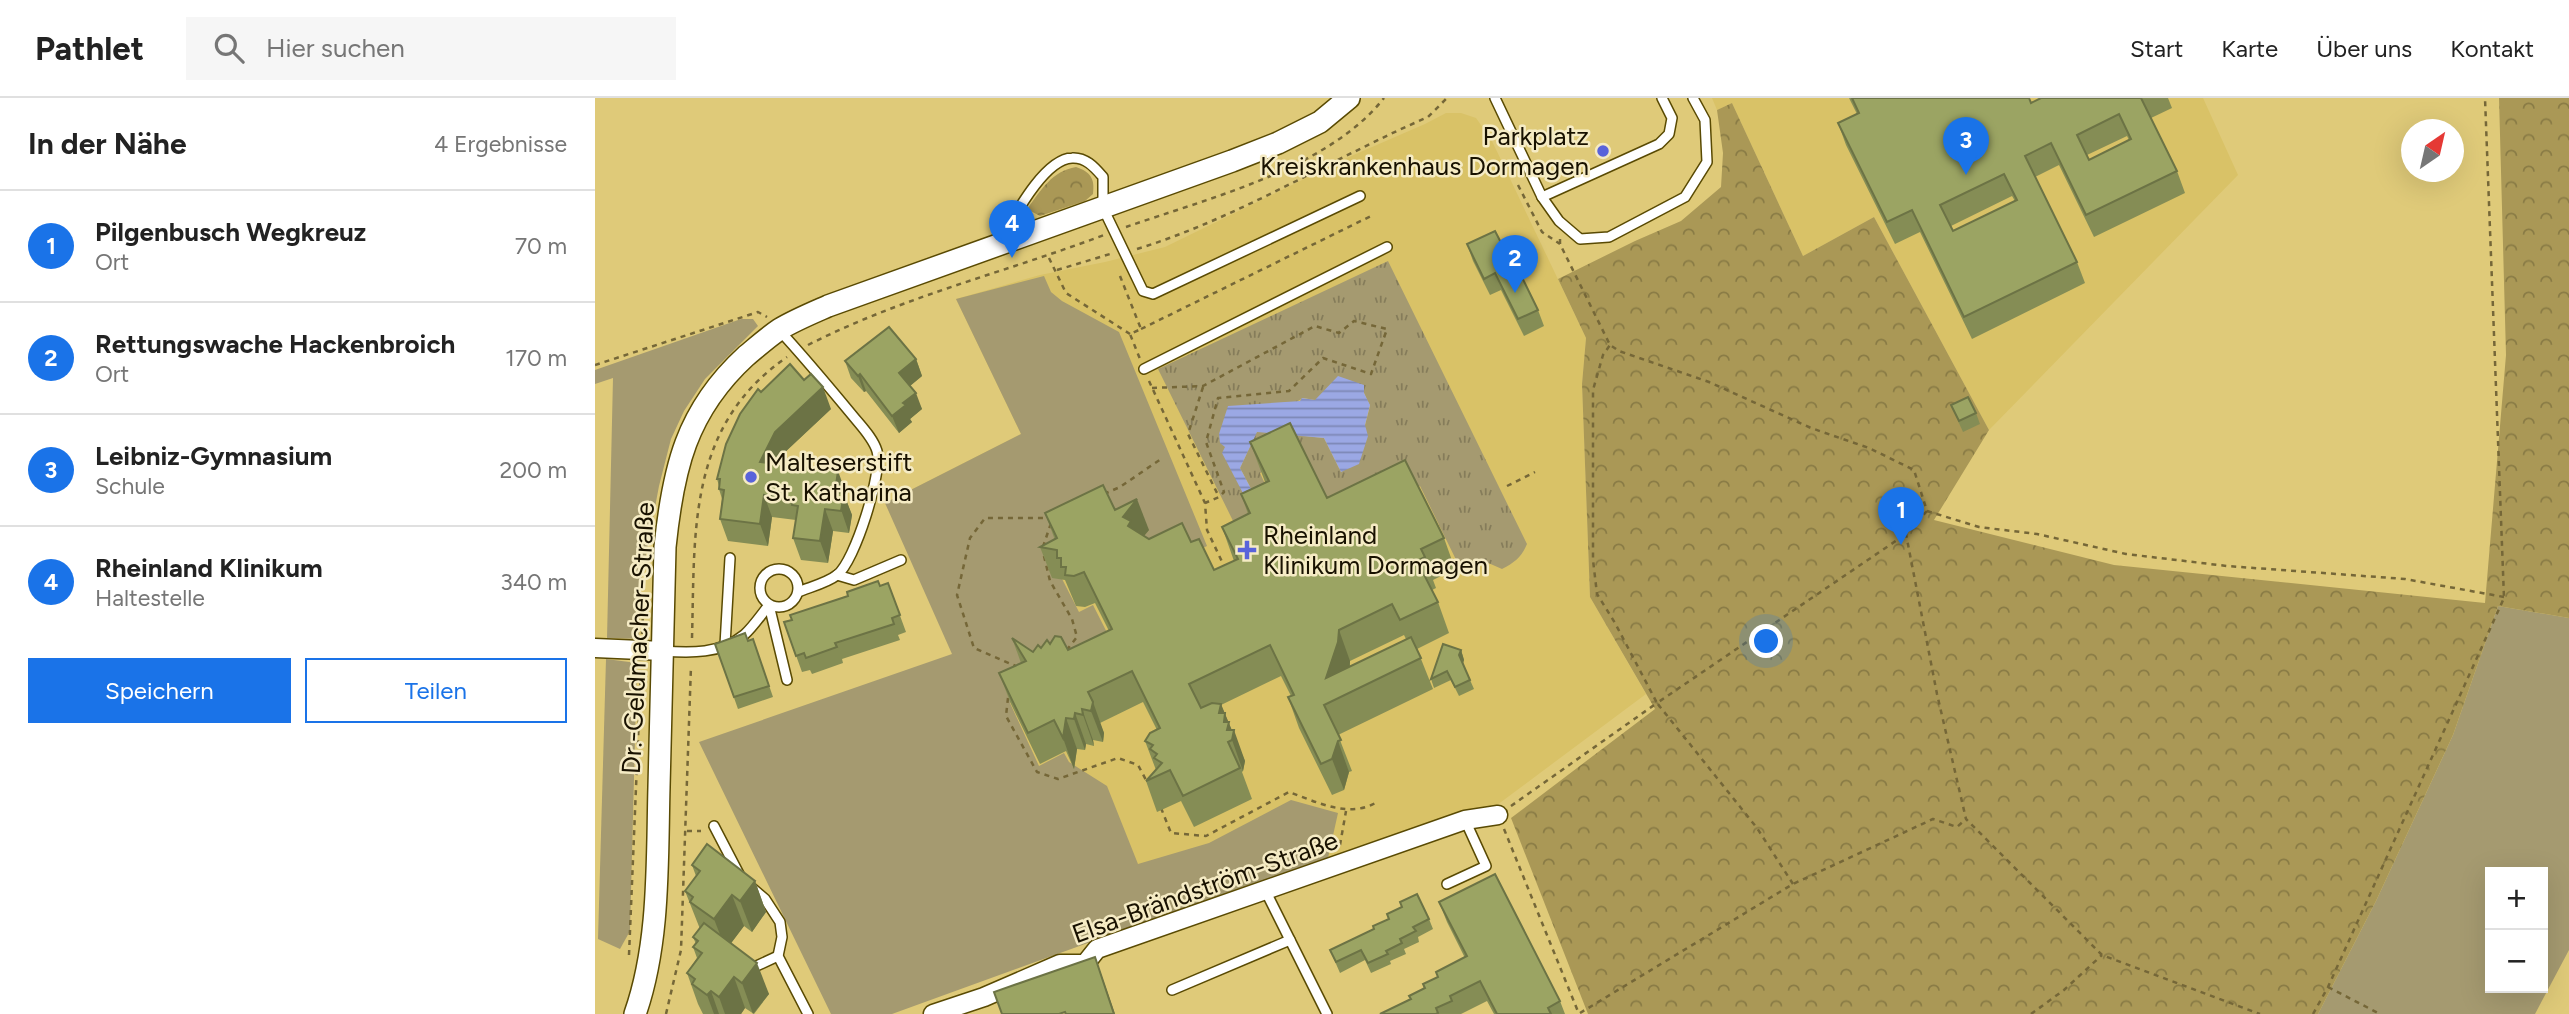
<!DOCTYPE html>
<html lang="de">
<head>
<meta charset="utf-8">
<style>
  body { margin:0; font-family:Figtree,sans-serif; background:#f6f6f6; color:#222 }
  .controls { position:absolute; right:21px; bottom:21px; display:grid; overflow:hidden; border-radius:0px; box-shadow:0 7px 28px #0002 }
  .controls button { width:63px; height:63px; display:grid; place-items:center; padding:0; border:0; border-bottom:2px solid #e0e0e0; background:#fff; color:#222; font:35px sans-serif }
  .compass { position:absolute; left:1806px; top:21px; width:63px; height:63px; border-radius:50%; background:#fff; box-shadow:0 7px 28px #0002; rotate:34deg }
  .you { position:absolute; left:1172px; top:544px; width:24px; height:24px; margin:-18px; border:5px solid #fff; border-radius:50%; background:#1a73e8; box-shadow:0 0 0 10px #1a73e833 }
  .badge { display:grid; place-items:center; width:46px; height:46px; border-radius:50%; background:#1a73e8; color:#fff; font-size:23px; font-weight:700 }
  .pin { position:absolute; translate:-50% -58px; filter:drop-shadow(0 2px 4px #0008) }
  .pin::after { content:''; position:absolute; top:37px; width:24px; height:21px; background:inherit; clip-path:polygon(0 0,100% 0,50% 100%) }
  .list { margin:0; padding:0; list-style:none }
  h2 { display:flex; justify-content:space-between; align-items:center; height:91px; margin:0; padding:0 28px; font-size:30px }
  h2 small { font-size:23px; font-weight:400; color:#767676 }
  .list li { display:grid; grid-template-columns:46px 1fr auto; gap:21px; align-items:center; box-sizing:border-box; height:112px; padding:0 28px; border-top:2px solid #e0e0e0 }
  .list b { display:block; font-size:26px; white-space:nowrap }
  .list p { margin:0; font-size:23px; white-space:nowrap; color:#767676 }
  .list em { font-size:23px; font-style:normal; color:#767676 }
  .actions { display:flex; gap:14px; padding:21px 28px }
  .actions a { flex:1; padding:16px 0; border:2px solid #1a73e8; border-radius:0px; text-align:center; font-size:24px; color:#1a73e8 }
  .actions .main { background:#1a73e8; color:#fff }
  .icon { flex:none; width:38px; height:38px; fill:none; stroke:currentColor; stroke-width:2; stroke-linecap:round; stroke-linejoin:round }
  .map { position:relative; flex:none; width:1974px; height:916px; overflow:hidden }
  header { display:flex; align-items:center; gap:42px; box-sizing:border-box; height:98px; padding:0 35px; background:#fff; border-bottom:2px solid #e0e0e0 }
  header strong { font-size:33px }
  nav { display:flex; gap:38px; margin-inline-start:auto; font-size:24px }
  .search { width:490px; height:63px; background:#f6f6f6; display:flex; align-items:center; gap:18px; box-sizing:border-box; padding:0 24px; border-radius:0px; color:#767676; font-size:26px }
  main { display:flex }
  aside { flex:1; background:#fff }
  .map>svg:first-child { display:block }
  .built { fill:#d9c267 }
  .grass { fill:#a59a70; fill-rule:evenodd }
  .forest { fill:url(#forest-crowns) }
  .park { fill:url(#park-tufts); fill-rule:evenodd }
  .water { fill:url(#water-rules) }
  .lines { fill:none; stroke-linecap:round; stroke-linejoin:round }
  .service-casing { stroke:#594a03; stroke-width:12 }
  .minor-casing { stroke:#594a03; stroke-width:21 }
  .tertiary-casing { stroke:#594a03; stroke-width:24 }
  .path { stroke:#756738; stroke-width:2.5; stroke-dasharray:5 5; stroke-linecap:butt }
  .service { stroke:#fff; stroke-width:9 }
  .minor { stroke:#fff; stroke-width:18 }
  .tertiary { stroke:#fff; stroke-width:21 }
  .wall { fill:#858d55; fill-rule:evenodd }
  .shaded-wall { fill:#6c7345 }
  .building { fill:#9ba463; stroke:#6c7345; stroke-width:2; fill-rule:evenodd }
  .poi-dot { fill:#5963da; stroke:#f5ebc4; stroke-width:2.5 }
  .labels { text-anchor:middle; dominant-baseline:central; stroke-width:5; stroke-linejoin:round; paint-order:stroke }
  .poi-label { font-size:26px; fill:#181100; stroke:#f5ebc4; text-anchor:start }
  .street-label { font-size:26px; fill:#181100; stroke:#f5ebc4 }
</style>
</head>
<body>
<header>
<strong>Pathlet</strong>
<div class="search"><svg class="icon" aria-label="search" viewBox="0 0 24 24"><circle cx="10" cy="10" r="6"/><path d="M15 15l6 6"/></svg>Hier suchen</div>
<nav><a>Start</a><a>Karte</a><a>Über uns</a><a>Kontakt</a></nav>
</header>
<main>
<aside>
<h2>In der Nähe<small>4 Ergebnisse</small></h2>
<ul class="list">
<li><span class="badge">1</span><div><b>Pilgenbusch Wegkreuz</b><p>Ort</p></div><em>70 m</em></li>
<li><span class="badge">2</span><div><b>Rettungswache Hackenbroich</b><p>Ort</p></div><em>170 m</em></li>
<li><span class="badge">3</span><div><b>Leibniz-Gymnasium</b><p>Schule</p></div><em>200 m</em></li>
<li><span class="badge">4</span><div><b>Rheinland Klinikum</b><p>Haltestelle</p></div><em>340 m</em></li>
</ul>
<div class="actions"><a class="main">Speichern</a><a>Teilen</a></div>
</aside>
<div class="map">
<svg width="1974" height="916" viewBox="0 0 1974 916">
  <defs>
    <pattern id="forest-crowns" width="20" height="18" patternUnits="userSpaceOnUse" patternTransform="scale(1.75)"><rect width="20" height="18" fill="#aa9856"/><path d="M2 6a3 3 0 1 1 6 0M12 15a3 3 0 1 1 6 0" fill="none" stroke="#897b45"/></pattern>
    <pattern id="park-tufts" width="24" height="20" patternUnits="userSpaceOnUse" patternTransform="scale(1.75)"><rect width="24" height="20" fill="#a59a70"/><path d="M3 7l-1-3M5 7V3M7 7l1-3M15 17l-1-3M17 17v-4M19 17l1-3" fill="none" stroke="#857c5a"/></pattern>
    <pattern id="water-rules" width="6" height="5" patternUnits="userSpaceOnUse" patternTransform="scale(1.75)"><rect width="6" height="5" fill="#9ba8e4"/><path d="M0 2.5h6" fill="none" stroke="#7d87b6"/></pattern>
  </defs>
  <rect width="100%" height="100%" fill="#dfca79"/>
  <g class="built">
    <path d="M1117 0H1608L1643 77 1394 332 1279 119 1208 158 1137 5 1122 12Z"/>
    <path d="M851 15H866L881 20 896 41 991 240 987 286 995 499 1051 596 902 707 751 756 500 844 290 405 426 336 361 201 445 177 510 164 570 149 754 59 830 26Z"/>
  </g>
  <g class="grass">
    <path d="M449 178 456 194 467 203 524 234 612 448 556 475H464L484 514 498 507 526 562 440 593 415 605 444 668 469 655 474 664 512 688 543 766 614 745 696 702 743 715 733 760 606 804 297 916H236L104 644 357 556 290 405 426 336 361 201Z"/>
    <path d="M146 221H158L163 228 110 281 89 313 76 341 64 388 45 489 44 541 12 540 18 280 0 286V272Z"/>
    <path d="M1903 508 1974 520V852L1940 916H1723L1781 803 1858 637ZM1895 774H1948V890H1895Z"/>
    <path d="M11 561 42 565 35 833 25 851 3 841Z"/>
  </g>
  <g class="forest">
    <path d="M1904 0H1974V520L1903 508 1858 637 1781 803 1723 916H993L916 720 1060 611 995 499 987 286 991 240 963 181 1040 143 1086 123 1126 89 1128 55 1122 12 1137 5 1208 158 1279 119 1394 332 1339 422 1519 467 1890 505 1911 257Z"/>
    <path d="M481 69C496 74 500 81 498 96L490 103 445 118 432 111C446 92 457 73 481 69Z"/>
  </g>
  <path class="park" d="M793 163 932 446C926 460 920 464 907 471L891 464 867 474 825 388 747 427 707 353 665 375 683 414 643 433 563 271ZM769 295 775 308 770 327 746 374 729 340 662 333 645 370 662 402 629 347 708 300 720 302Z"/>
  <path class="water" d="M743 278 769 287V295L775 307 770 327 773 338 764 366 746 374 729 340 662 334 645 370 662 402V422L627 355 630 349 625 345 624 336 633 308 705 303 707 300 720 302Z"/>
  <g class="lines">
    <g class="service-casing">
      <g id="service">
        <path d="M900 0 947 99 964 123 985 141 1014 139 1090 99 1112 64 1110 22 1098 0"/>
        <path d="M947 99 1064 46 1074 36 1077 20 1067 0"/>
        <path d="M406 141C419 119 449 61 477 60 491 59 500 70 508 79V110L548 193 558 196 765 98"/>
        <path d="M185 233C210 260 234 289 258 318 266 328 278 340 282 353 288 373 260 464 242 477 232 485 215 489 203 494"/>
        <path d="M549 271 792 149"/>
        <circle cx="184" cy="490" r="19"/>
        <path d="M242 477 259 482 306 462"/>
        <path d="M174 507 192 582"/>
        <path d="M130 547 135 460"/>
        <path d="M68 553C95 555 126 556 149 537 158 529 166 517 174 507"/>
        <path d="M119 728 144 776"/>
        <path d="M852 786 891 768 870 722"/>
        <path d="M156 789 170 801 185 824 187 839 183 858 213 916"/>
        <path d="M670 792 732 916"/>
        <path d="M155 871 183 858"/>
        <path d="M577 892 695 842"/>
      </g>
    </g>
    <g class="minor-casing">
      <g id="minor">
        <path d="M0 550 68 553"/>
        <path d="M338 916 389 899 465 866H490L502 851 870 722 903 717"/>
      </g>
    </g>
    <g class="tertiary-casing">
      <path id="tertiary" d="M40 916C65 845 62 763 64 689 66 609 68 529 70 449 78 371 91 313 151 258 162 249 173 239 185 231 200 222 217 215 233 208L637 63 683 45 725 24 754 0"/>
    </g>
    <g class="path">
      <path d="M923 87 947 134 965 146"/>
      <path d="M531 129C614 100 733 71 789 0"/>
      <path d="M965 141V146L1015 247 1024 253 1114 284 1216 330 1274 350 1319 372 1332 413"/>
      <path d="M542 151C643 120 736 61 833 19L852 0"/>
      <path d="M454 160 471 195 535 236"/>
      <path d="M462 172 515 156"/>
      <path d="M525 178 546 231 535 236 545 261"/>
      <path d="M546 231 776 118"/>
      <path d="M213 247C307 199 411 174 509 137"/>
      <path d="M0 267 163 214 172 219"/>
      <path d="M554 283 610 405 612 432 630 470"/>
      <path d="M608 289 593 336 624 399"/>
      <path d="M557 290 608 288 720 228 744 235 759 223 792 231 776 276 728 260 694 293 623 300 611 344 629 394 624 399 610 405"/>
      <path d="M912 388 940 374"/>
      <path d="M509 396 525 389 566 361"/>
      <path d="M1332 413 1311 436 1342 596 1371 721 1507 857 1665 916"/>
      <path d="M1332 413 1384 429 1442 436 1531 456 1632 468 1810 481 1909 499"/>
      <path d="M448 449 456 425"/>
      <path d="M449 458 455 483 477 521 482 539 471 553"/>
      <path d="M47 536 49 495"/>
      <path d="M97 540C100 433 92 328 192 259"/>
      <path d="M423 569 379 550 362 497 375 440 390 420H455"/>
      <path d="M413 600 411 618 442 674 463 681 523 660 543 667 551 682"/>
      <path d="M916 708 1062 605 1020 525 1002 496 998 462V292L1008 257 1015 247"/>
      <path d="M566 710 576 735 611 738 694 694C722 704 754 721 782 704"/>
      <path d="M909 731 984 916"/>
      <path d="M92 733H106"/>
      <path d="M745 747 751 713"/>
      <path d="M1198 786 1162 730 1062 605 1311 436"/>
      <path d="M34 857 46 570"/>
      <path d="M1733 889 1785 916"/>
      <path d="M985 915 1198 786 1338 721 1362 729 1371 721"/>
      <path d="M71 916 86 852 96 568"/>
      <path d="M1436 916 1469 892 1507 857"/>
      <path d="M1718 916 1733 889 1909 500 1890 0"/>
    </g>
    <use href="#service" class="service"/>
    <use href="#minor" class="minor"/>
    <use href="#tertiary" class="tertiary"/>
  </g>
  <g class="wall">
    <path d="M1254 0H1434L1436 5 1446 0H1573L1577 10 1556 20 1582 73 1590 95 1499 139 1464 67 1440 79 1482 164 1490 185 1377 241 1325 134 1300 146 1251 47 1243 25 1262 16ZM1532 38 1534 42 1494 62 1492 57ZM1417 98 1420 103 1358 133 1356 128Z"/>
    <path d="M872 146 917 166 943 212 949 228 929 238 906 192 895 197 878 163Z"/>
    <path d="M321 261 327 278 315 288 327 311 315 321 317 324 304 335 271 293 269 294 256 280 250 263Z"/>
    <path d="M166 294 236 311 188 356 183 366 251 395 250 399 257 417 254 435 238 433 233 465 206 462 198 440 201 422 177 419 173 448 133 443 125 421 127 401 124 391V388L122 381Z"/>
    <path d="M1356 307 1381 315 1385 326 1368 334Z"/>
    <path d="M655 344 732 400 849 440 860 471 838 482 841 490 837 492 843 504 854 535 822 551 838 591 743 637 757 673 754 674 749 692 737 697 704 630 693 599 696 598 686 578 626 607 650 663 648 673 647 674 657 701 599 729 586 703 562 714 551 683 561 672 550 643 562 632 548 604 505 625 509 635 508 644 498 642 499 648 491 646 490 652 482 651 479 671 471 653 445 666 416 606 404 575 426 565 417 540 438 554 455 546 473 552 514 533 500 505 490 509 481 508 470 482 457 480 445 449 460 442 450 415 520 412 554 432 549 438 554 441 596 444 619 472 639 463 627 429 653 416 646 396 670 384ZM809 537 811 541 755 569V563Z"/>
    <path d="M293 485 311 534 303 537 305 542 247 561 248 565 217 576 215 572 207 574 189 524Z"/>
    <path d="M158 541 178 599 143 611 120 546 153 543Z"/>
    <path d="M866 552 869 562 868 566 879 591 864 598 856 582 839 590 836 581Z"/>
    <path d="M97 767 160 783 171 814 157 834 149 828 136 845 174 896 159 916 150 910 146 916H108L103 906 92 875 102 860 98 849 101 846 98 839 105 831 90 793 101 778Z"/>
    <path d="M844 804 965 903 970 916H899L892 903 866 916H785L815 901 829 891 828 886 843 879 841 874 870 860 852 824Z"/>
    <path d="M792 816 834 821 838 831 823 839 824 844 809 851 811 856 795 863 796 866 776 875 770 862 745 875 735 852 779 831 793 821Z"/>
  </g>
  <g class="shaded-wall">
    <path d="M321 261 327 278 310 292 304 275Z"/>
    <path d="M265 276 271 293 269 294 263 278Z"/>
    <path d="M228 289 236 311 188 356 173 386 165 364 180 334Z"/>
    <path d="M321 295 327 311 315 321 317 324 304 335 297 318 308 305Z"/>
    <path d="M243 373 251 395 250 399 257 417 254 435 240 394Z"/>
    <path d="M169 397 177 419 173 448 165 426Z"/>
    <path d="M542 401 554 432 543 445 528 419Z"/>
    <path d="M230 411 238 433 233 465 225 443Z"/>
    <path d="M744 532 755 563 754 575 731 580Z"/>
    <path d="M866 552 869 562 867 567 864 557Z"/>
    <path d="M498 604 509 635 508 644 496 613Z"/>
    <path d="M626 606 638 635 639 632 650 663 648 673 637 642 624 615Z"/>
    <path d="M487 611 498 642 499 648 488 617Z"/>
    <path d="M480 615 491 646 490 652 479 621Z"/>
    <path d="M471 620 482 651 479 671 468 640Z"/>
    <path d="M743 643 754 674 749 692 737 661Z"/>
    <path d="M160 783 171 814 157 834 145 803Z"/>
    <path d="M137 797 149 828 131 852 119 821Z"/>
    <path d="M500 859 511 890 520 916H519Z"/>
    <path d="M162 865 174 896 158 916 147 885Z"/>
    <path d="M139 879 150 910 146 916H130L124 899Z"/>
    <path d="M116 893 124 916H119L112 897Z"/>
  </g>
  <g class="building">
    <path d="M1257 0H1434L1436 5 1446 0H1546L1582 73 1491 117 1456 45 1430 58 1482 164 1369 219 1317 112 1292 124 1243 25 1264 15ZM1524 16 1536 41 1494 62 1482 37ZM1409 76 1422 102 1358 133 1345 107Z"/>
    <path d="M900 133 917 166 920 165 943 212 923 221 900 175 889 181 872 146Z"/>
    <path d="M294 229 321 261 304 275 321 295 308 305 311 307 297 318 265 276 263 278 250 263Z"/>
    <path d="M195 266 209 282 216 276 228 289 180 334 165 364 243 373 240 394 249 395 246 413 230 411 225 443 198 440 203 408 197 407 198 401 169 397 165 426 125 421 129 392 124 391 125 381H122L131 346 145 316 163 291 166 294Z"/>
    <path d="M1373 299 1381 315 1364 323 1356 307Z"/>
    <path d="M695 325 732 400 810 362 849 440 826 451 830 459 822 463 843 504 805 522 797 506 744 532 743 544 731 580 816 539 826 560 729 607 746 642 743 643 737 661 726 666 693 599 699 597 675 547 594 586 606 610 617 605 626 606 624 615H630L629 624H634L632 632H639L637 642 633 644 645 670 588 698 575 672 551 683 567 665 559 660 562 656 555 651 558 647 550 643 555 635 565 630 537 573 493 594 498 604 496 613 487 611 488 617 480 615 479 621 471 620 468 640 459 622 433 635 404 575 431 563 417 540 438 554 443 547 446 550 452 542 455 546 460 538 466 539 473 552 517 531 489 474 479 478 470 477 471 469H466V460H462V452L445 449 462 440 450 415 508 387 520 412 542 401 528 419 536 423 533 428 554 441 587 425 596 444 604 441 619 472 643 461 627 429 655 415 646 396 674 383 655 344Z"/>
    <path d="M283 483 285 488 293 485 305 517 297 520 299 526 240 545 242 549 211 560 209 555 201 558 189 524 197 522 195 517 253 498 252 494Z"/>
    <path d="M150 535 153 543 158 541 174 588 139 599 120 546Z"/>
    <path d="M848 546 866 552 864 557 875 582 860 589 852 573 836 581Z"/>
    <path d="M112 746 160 783 145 803 137 797 119 821 95 804 98 799 90 793 105 773 97 767Z"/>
    <path d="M900 776 965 903 953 910 956 916H902L885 883 855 898 857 903 841 910 843 915 841 916H785L816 901 814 898 830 890 828 886 843 879 841 874 872 858 844 804Z"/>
    <path d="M822 796 834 821 818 829 821 833 805 841 807 845 791 853 793 856 773 865 766 852 741 864 735 852 779 831 778 828 794 821 792 816 807 809 805 804Z"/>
    <path d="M109 825 162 865 147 885 139 879 124 899 116 893 112 897 97 886 100 881 92 875 107 855 98 849 103 843 98 839Z"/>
    <path d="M500 859 519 916H471L470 914 464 916H407L399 894Z"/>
  </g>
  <g class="poi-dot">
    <circle cx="1008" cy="53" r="7"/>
    <circle cx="156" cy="379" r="7"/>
    <path d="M648.5 441.5h7v7h7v7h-7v7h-7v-7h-7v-7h7z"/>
  </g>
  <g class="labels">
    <g class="poi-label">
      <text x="994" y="38" text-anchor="end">Parkplatz<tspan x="994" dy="30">Kreiskrankenhaus Dormagen</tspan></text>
      <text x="170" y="364">Malteserstift<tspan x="170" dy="30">St. Katharina</tspan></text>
      <text x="668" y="437">Rheinland<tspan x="668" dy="30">Klinikum Dormagen</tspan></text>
    </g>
    <g class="street-label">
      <text transform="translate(43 540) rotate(-87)">Dr.-Geldmacher-Straße</text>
      <text transform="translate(610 789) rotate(-20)">Elsa-Brändström-Straße</text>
    </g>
  </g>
</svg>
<div class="controls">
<button>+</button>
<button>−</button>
</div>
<svg class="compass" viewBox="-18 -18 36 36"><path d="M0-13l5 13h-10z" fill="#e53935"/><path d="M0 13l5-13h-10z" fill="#767676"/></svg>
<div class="you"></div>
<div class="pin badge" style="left:1306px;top:447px">1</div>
<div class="pin badge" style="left:920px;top:195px">2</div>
<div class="pin badge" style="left:1371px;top:77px">3</div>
<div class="pin badge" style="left:417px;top:160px">4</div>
</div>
</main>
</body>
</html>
